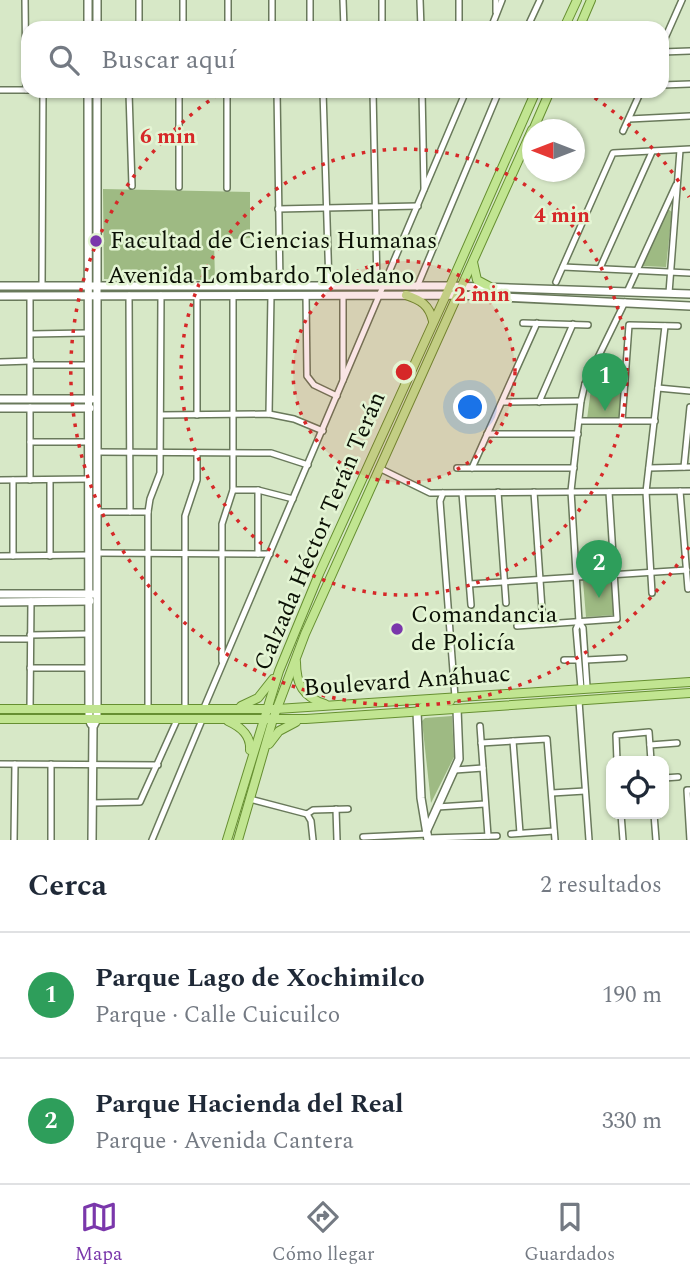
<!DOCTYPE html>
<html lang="es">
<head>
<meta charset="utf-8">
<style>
  body { margin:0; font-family:Spectral,serif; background:#f6f6f7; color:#1f2937 }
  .controls { position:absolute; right:21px; bottom:21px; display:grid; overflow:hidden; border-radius:14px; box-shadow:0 2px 5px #0004 }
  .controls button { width:63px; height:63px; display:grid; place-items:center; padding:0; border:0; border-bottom:2px solid #e0e1e3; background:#fff; color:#1f2937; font:35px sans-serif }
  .compass { position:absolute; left:522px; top:119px; width:63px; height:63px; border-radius:50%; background:#fff; box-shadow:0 2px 5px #0004; rotate:270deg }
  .you { position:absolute; left:471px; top:408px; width:24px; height:24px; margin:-18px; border:5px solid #fff; border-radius:50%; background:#1a73e8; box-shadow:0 0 0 10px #1a73e833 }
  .badge { display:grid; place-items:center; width:46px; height:46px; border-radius:50%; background:#7a37ab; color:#fff; font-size:23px; font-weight:700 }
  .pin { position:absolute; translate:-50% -58px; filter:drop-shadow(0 2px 4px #0008) }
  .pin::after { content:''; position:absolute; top:37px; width:24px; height:21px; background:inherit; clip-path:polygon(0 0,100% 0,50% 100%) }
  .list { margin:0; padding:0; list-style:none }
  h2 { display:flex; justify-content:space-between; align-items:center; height:91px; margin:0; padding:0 28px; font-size:30px }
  h2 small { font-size:23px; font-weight:400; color:#747a83 }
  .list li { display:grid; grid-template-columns:46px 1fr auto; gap:21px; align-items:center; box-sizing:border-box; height:126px; padding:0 28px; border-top:2px solid #e0e1e3 }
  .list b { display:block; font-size:26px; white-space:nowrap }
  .list p { margin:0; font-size:23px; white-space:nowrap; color:#747a83 }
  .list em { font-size:23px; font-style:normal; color:#747a83 }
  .icon { flex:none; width:38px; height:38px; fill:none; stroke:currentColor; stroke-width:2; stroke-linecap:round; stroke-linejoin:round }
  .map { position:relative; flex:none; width:690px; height:840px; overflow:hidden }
  .search { position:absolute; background:#fff; box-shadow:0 2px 5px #0004; left:21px; right:21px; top:21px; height:77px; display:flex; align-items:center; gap:18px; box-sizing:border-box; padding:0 24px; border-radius:21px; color:#747a83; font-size:26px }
  .sheet { height:343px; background:#fff }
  nav { display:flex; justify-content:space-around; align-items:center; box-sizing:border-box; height:98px; border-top:2px solid #e0e1e3; background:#fff; font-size:19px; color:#747a83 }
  nav a { display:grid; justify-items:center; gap:4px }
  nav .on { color:#7a37ab }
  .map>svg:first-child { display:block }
  .green { fill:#9eba83 }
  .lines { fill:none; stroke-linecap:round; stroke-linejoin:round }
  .street-casing { stroke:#69795b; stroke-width:8 }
  .secondary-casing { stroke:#69795b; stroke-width:10 }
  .primary-casing { stroke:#668f31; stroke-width:10 }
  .street { stroke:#fff; stroke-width:5 }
  .secondary { stroke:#fff; stroke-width:7 }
  .primary { stroke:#c1e591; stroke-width:8 }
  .ring { fill:none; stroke:#d62828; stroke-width:3.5; stroke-dasharray:3.5 7 }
  .poi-dot { fill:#7a37ab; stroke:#e4f5d4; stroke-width:2.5 }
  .labels { text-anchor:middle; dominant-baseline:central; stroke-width:5; stroke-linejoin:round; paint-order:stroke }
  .poi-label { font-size:24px; fill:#0b1005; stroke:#e4f5d4; text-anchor:start }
  .street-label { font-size:24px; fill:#0b1005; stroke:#e4f5d4 }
  .centre { fill:#d62828; stroke:#e4f5d4; stroke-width:3.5 }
  .ring-label { font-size:21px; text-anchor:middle; font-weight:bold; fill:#d62828; stroke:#e4f5d4; stroke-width:5; stroke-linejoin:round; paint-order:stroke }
</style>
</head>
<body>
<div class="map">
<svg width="690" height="840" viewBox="0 0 690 840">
  <rect width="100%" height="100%" fill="#d7e8c7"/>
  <g class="green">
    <path d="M103 189 250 192V238L214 240 215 280 104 279Z"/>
    <path d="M668 209 672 212 666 267 642 266Z"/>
    <path d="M591 389H624L622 421 587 419Z"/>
    <path d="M612 578 614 615 586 617 583 581Z"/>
    <path d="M452 716 454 757 431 803 422 721 425 718Z"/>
  </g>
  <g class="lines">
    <g class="street-casing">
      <g id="street">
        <path d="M25 0 26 90"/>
        <path d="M183 0V28"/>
        <path d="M343 0 344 28"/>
        <path d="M382 0V28"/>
        <path d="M420 0 421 28"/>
        <path d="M459 0V28"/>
        <path d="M496 12V0"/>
        <path d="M139 28V0"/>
        <path d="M228 28V0"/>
        <path d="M272 28V0"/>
        <path d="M310 28V0"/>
        <path d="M491 28 502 0"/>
        <path d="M527 28 540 0"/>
        <path d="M662 45 682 0"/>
        <path d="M662 52 690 51"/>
        <path d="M662 85 690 84"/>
        <path d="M0 90H28"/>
        <path d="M68 91H227"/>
        <path d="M227 91V188"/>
        <path d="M277 91 280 285"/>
        <path d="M323 91 329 286"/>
        <path d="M373 91 377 286"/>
        <path d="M422 91 424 189"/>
        <path d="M179 92V187"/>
        <path d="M129 93 132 186"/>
        <path d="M629 119 690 116"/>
        <path d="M623 131 641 91"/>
        <path d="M278 209 418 206"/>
        <path d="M563 267 690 273"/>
        <path d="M600 268 652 152"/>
        <path d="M556 282 613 153 690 149"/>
        <path d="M42 286 43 91"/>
        <path d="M417 287 499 91"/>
        <path d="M627 292 676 185"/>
        <path d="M669 293 680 150"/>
        <path d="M129 295 130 512"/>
        <path d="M306 295 307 376 314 385 337 396"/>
        <path d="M523 323 588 325"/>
        <path d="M31 334 87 333"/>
        <path d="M0 362 31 361"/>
        <path d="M31 365H88"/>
        <path d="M343 380V295"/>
        <path d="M585 384H625"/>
        <path d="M658 388 690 391"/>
        <path d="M30 399V296"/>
        <path d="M502 402 581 401"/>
        <path d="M539 402 573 324"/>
        <path d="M269 414 271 295"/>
        <path d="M161 415 269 414 294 419 323 431"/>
        <path d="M197 415V295"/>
        <path d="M579 421H655"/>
        <path d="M622 421 629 325 678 326"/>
        <path d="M487 434H578"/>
        <path d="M30 442H88"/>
        <path d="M97 452 271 453 308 465"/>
        <path d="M684 467 690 407"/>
        <path d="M379 468 430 493 690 491"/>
        <path d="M457 468H574"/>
        <path d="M472 468 537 323"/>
        <path d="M649 468 690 467"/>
        <path d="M0 480 88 479"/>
        <path d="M13 480V556"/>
        <path d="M30 480V407"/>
        <path d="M233 490H258L293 499"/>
        <path d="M680 491 688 589"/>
        <path d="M498 492 506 603"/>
        <path d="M534 492 543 624"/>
        <path d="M443 493 440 501 455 697"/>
        <path d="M462 493 471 605"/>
        <path d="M97 512H148"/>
        <path d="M97 553 270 554"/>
        <path d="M258 554V490"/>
        <path d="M0 556 88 555"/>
        <path d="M50 556V480"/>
        <path d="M470 584 687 570"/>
        <path d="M652 593 646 492 665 326"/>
        <path d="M579 622 583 628 587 687"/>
        <path d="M517 626 617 619 609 492"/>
        <path d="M30 635 88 634"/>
        <path d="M0 639H30"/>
        <path d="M564 660H578"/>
        <path d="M586 660 624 658"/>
        <path d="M222 661V524L233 490V295"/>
        <path d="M30 668H88"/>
        <path d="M581 688 576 629 579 622 571 491 581 401 585 384 625 302"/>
        <path d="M579 701 589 840"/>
        <path d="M30 709 31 601"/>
        <path d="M148 709V512L150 499 160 473 161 295"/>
        <path d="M185 710V516L197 480V453"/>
        <path d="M203 710 466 91"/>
        <path d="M480 726 488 836"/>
        <path d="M513 741 520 833"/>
        <path d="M481 743 547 739 555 840"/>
        <path d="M650 745 677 743"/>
        <path d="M617 761 616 735 649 732 651 761"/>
        <path d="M0 764 158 765"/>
        <path d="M51 764V840"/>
        <path d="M455 770 483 768"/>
        <path d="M664 778 678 777"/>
        <path d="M552 793 585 791"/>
        <path d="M250 799 307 814 313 810 348 809"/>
        <path d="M92 803 140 802 177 720"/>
        <path d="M437 807 485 804"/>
        <path d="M336 809 337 840"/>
        <path d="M307 814 311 821 313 840"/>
        <path d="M621 814 623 840"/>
        <path d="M654 814 656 840"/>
        <path d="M511 834 554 831"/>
        <path d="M363 837 428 834"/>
        <path d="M428 838 497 836"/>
        <path d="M14 840 15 764"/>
        <path d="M152 840 202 720"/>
        <path d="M690 840 687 790H690"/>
      </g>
    </g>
    <g class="secondary-casing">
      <g id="secondary">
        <path d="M88 28V0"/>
        <path d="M97 28V0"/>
        <path d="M88 91 89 719 91 724"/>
        <path d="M0 286H450L690 294"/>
        <path d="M0 296 458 295 690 306"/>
        <path d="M0 399H92"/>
        <path d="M0 408H90"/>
        <path d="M0 594H93"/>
        <path d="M0 602 90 601"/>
        <path d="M417 712 421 798 428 840"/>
        <path d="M427 830 459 759 457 709"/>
        <path d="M92 840 93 727 97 719V91"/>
      </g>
    </g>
    <g class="primary-casing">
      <g id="primary">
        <path d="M564 28 577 0"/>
        <path d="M579 28 591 0"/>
        <path d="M533 130 550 91"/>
        <path d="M473 262 477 280 492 288"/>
        <path d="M406 295C421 300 429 305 433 321"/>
        <path d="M296 662C296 684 303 697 325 704"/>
        <path d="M241 706 258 698 273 679"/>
        <path d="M0 709H277L690 682"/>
        <path d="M419 710 423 707 450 701"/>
        <path d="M0 719H306L690 693"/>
        <path d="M228 721C241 727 251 735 250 750"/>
        <path d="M269 744 279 731 296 722"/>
        <path d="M227 840 279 671 319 574 446 295 536 91"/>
        <path d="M238 840 273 719 305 634 532 130"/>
      </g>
    </g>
    <use href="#street" class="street"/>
    <use href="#secondary" class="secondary"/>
    <use href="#primary" class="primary"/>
  </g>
  <circle cx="404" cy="372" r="111" fill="#d62828" fill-opacity=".12"/>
  <g class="ring">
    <circle cx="404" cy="372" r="111"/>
    <circle cx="404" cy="372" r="223"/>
    <path d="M689 547A334 334 0 1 1 222 92M586 92A334 334 0 0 1 689 197"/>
  </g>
  <g class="poi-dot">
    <circle cx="96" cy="241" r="7"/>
    <circle cx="397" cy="629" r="7"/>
  </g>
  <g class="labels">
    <g class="poi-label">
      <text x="110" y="241">Facultad de Ciencias Humanas</text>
      <text x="411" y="615">Comandancia<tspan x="411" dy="28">de Policía</tspan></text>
    </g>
    <g class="street-label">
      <text x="261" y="276">Avenida Lombardo Toledano</text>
      <text transform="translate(320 531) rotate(-67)">Calzada Héctor Terán Terán</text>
      <text transform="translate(407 681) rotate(-4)">Boulevard Anáhuac</text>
    </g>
  </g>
  <circle cx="404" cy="372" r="10" class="centre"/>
  <g class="ring-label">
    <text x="168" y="143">6 min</text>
    <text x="562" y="222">4 min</text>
    <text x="482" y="301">2 min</text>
  </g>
</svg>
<div class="controls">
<button><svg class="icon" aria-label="locate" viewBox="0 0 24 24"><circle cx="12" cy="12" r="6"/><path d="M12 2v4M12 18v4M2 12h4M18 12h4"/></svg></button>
</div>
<svg class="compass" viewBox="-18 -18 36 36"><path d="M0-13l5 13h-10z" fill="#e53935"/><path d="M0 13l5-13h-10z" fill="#747a83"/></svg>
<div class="you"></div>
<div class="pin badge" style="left:605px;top:411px;background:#2e9e5b">1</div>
<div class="pin badge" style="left:599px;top:598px;background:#2e9e5b">2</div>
<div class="search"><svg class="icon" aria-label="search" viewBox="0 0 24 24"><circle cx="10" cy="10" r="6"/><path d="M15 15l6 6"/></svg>Buscar aquí</div>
</div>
<section class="sheet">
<h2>Cerca<small>2 resultados</small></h2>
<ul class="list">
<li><span class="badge" style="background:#2e9e5b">1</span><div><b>Parque Lago de Xochimilco</b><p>Parque · Calle Cuicuilco</p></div><em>190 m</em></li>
<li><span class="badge" style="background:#2e9e5b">2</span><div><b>Parque Hacienda del Real</b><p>Parque · Avenida Cantera</p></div><em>330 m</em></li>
</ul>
</section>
<nav>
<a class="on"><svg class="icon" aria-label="map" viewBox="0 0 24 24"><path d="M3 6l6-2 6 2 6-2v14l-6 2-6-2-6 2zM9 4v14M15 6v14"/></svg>Mapa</a>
<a><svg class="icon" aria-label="directions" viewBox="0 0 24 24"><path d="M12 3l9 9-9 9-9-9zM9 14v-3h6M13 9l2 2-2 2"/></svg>Cómo llegar</a>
<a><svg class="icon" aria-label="saved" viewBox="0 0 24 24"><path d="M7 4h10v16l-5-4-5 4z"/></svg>Guardados</a>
</nav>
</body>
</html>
